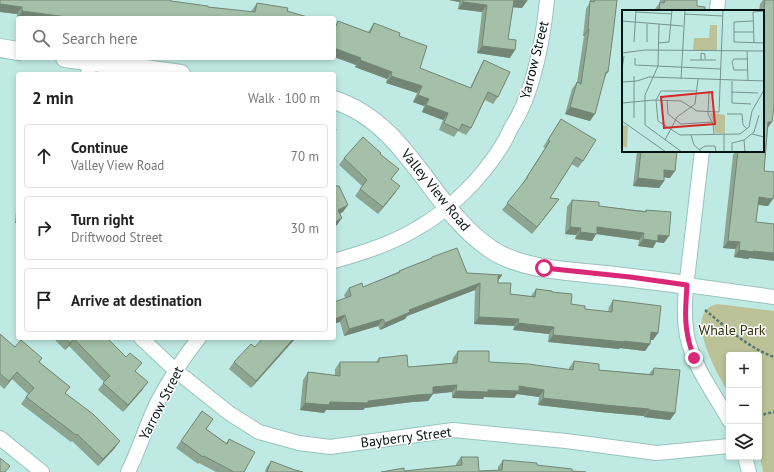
<!DOCTYPE html>
<html lang="en">
<head>
<meta charset="utf-8">
<style>
  body { margin:0; font-family:"PT Sans",sans-serif; background:#f2f2f2; color:#222 }
  .controls { position:absolute; right:12px; bottom:12px; display:grid; overflow:hidden; border-radius:4px; box-shadow:0 2px 6px #0003 }
  .controls button { width:36px; height:36px; display:grid; place-items:center; padding:0; border:0; border-bottom:1px solid #e0e0e0; background:#fff; color:#222; font:20px sans-serif }
  .stop { position:absolute; width:12px; height:12px; margin:-9px; border:3px solid #db2777; border-radius:50%; background:#fff }
  .stop.end { background:#db2777; border-color:#fff; box-shadow:0 1px 4px #0008 }
  .list { margin:0; padding:0; list-style:none }
  h2 { display:flex; justify-content:space-between; align-items:center; height:52px; margin:0; padding:0 16px; font-size:17px }
  h2 small { font-size:13px; font-weight:400; color:#767676 }
  .list li { display:grid; grid-template-columns:26px 1fr auto; gap:12px; align-items:center; box-sizing:border-box; height:64px; margin:0 8px 8px; padding:0 8px; border:1px solid #e0e0e0; border-radius:4px }
  .list b { display:block; font-size:15px; white-space:nowrap }
  .list p { margin:0; font-size:13px; white-space:nowrap; color:#767676 }
  .list em { font-size:13px; font-style:normal; color:#767676 }
  .icon { flex:none; width:22px; height:22px; fill:none; stroke:currentColor; stroke-width:2; stroke-linecap:round; stroke-linejoin:round }
  .map { position:relative; flex:none; width:774px; height:472px; overflow:hidden }
  .search { position:absolute; background:#fff; box-shadow:0 2px 6px #0003; left:16px; top:16px; width:320px; height:44px; display:flex; align-items:center; gap:10px; box-sizing:border-box; padding:0 14px; border-radius:4px; color:#767676; font-size:15px }
  .panel { position:absolute; background:#fff; box-shadow:0 2px 6px #0003; left:16px; top:72px; width:320px; height:268px; border-radius:4px }
  .map>svg:first-child { display:block }
  .green { fill:#bcc297 }
  .lines { fill:none; stroke-linecap:round; stroke-linejoin:round }
  .minor-casing { stroke:#99c3bc; stroke-width:16 }
  .tertiary-casing { stroke:#99c3bc; stroke-width:20 }
  .path { stroke:#5a7672; stroke-width:2.5; stroke-dasharray:3 2; stroke-linecap:butt }
  .minor { stroke:#fff; stroke-width:14 }
  .tertiary { stroke:#fff; stroke-width:18 }
  .wall { fill:#8da590 }
  .shaded-wall { fill:#738676 }
  .building { fill:#a4c0a8; stroke:#738676 }
  .route { stroke:#db2777; stroke-width:5 }
  .labels { text-anchor:middle; dominant-baseline:central; stroke-width:3; stroke-linejoin:round; paint-order:stroke }
  .street-label { font-size:14px; fill:#051412; stroke:#fff }
  .park-label { font-size:14px; fill:#2c2f07; stroke:#fff }
  .inset-road { fill:none; stroke:#75948f; stroke-width:1 }
  .view { fill:#d62828; fill-opacity:0.15; stroke:#d62828; stroke-width:2 }
  .inset-edge { fill:none; stroke:#051412; stroke-width:2 }
</style>
</head>
<body>
<div class="map">
<svg width="774" height="472" viewBox="0 0 774 472">
  <rect width="100%" height="100%" fill="#bfeae3"/>
  <path class="green" d="M717 304 774 311V472H763L759 453V355H729V393C718 376 681 312 717 304Z"/>
  <g class="lines">
    <g class="minor-casing">
      <g id="minor">
        <path d="M717 11 718 0"/>
        <path d="M88 74 90 62"/>
        <path d="M702 151C698 185 694 220 690 254 687 280 682 309 687 336 694 368 714 393 729 420"/>
        <path d="M334 261C362 253 391 244 416 229 450 210 481 179 501 147 505 141 508 135 511 128 518 117 524 105 528 93 538 64 544 30 547 0"/>
        <path d="M687 285 774 297"/>
        <path d="M141 338 175 370 229 413 259 432 299 443 330 447 453 430 566 441 657 453 729 446"/>
        <path d="M0 438 42 472"/>
        <path d="M745 457 749 472"/>
        <path d="M128 472C139 450 146 426 157 403 169 380 183 358 199 338"/>
      </g>
    </g>
    <g class="tertiary-casing">
      <g id="tertiary">
        <path d="M0 48 18 51"/>
        <path d="M65 58 181 74"/>
        <path d="M334 100C409 124 430 209 492 250 523 270 570 271 606 275 633 278 660 281 687 285"/>
      </g>
    </g>
    <g class="path">
      <path d="M705 310C727 328 747 347 774 357"/>
      <path d="M759 417 765 414 774 412"/>
    </g>
    <use href="#minor" class="minor"/>
    <use href="#tertiary" class="tertiary"/>
  </g>
  <g class="wall">
    <path d="M0 0 171 1 208 7 251 12 252 10 257 3 311 18H17V14L0 12Z"/>
    <path d="M449 0H527V1L522 8 513 7 508 39 510 58 477 53 482 12 458 9 459 2Z"/>
    <path d="M590 0H617L608 72 606 75 590 121 565 114 572 89 577 82 584 36H583L586 9 590 2Z"/>
    <path d="M660 0H697V6L705 11H655V9L660 2Z"/>
    <path d="M763 0H774L768 128 764 171 773 199 768 206 758 205 749 258 748 259 734 257 735 249 723 248 733 155 736 151H763V11H759L760 4Z"/>
    <path d="M338 21 368 32 374 23 399 36 420 68 470 88 480 67 484 60 498 97 493 104 485 100 471 128 466 135 458 131 454 137 439 130 443 120 422 112 424 106 413 102 417 93 386 83 387 79 355 67 356 65 334 57V25L335 26Z"/>
    <path d="M561 119 583 161 578 168 572 164 550 198 559 199 532 234 502 210 523 184H522L545 148 543 147Z"/>
    <path d="M637 151H677L670 178 664 177V181L659 188 633 186Z"/>
    <path d="M380 154 391 179 395 193 378 214 355 196 362 186 339 165 344 158Z"/>
    <path d="M18 188V223H15Z"/>
    <path d="M572 200 599 206 645 211 646 210 664 243 656 242 653 248 638 246 639 240 596 234 592 241 575 239 576 235 565 234 567 207Z"/>
    <path d="M432 257 467 273 502 275 498 281V283L510 294 531 296 536 289 552 292 571 304 585 309 608 312 609 307 613 300 658 333 653 340H651L650 344 645 351 620 348 619 349 548 342 549 334 513 330 514 326 474 324 475 290 407 316 405 319 380 330 378 326 344 336 340 322 345 298 344 295 349 288 363 287 398 272 399 271 430 259Z"/>
    <path d="M0 334 15 347 42 358 39 362 70 387 65 393 115 448 98 466 72 441 71 442 21 404 28 394 12 379 4 389 0 385Z"/>
    <path d="M53 338H107L136 372 143 389 123 412 98 390 104 382 69 346 65 350Z"/>
    <path d="M294 340 251 388 229 369 234 362 255 347Z"/>
    <path d="M458 351 489 362 569 370V368L574 361 599 370 649 374 654 368 675 413 670 420 644 417V416L600 412 538 405 539 397 517 394 514 398 484 397 483 399 452 398V392L433 394 428 401 412 402 365 408 363 410H326L324 413 300 410 303 380 308 372 335 375V369L340 362H376L379 358 408 367 452 363 453 358Z"/>
    <path d="M202 411 206 429 226 443 229 439 244 472H216L199 463 198 464 176 448Z"/>
    <path d="M461 457 479 471 498 470V467L503 460 572 471 586 472H381L404 471 456 466V464Z"/>
    <path d="M271 461 295 470 303 472H265L266 468Z"/>
  </g>
  <g class="shaded-wall">
    <path d="M449 0H461L459 2Z"/>
    <path d="M514 0 527 1 522 8 509 7Z"/>
    <path d="M463 2 487 5 482 12 458 9Z"/>
    <path d="M0 4 22 7 17 14 0 12Z"/>
    <path d="M22 11 74 18H17Z"/>
    <path d="M588 29H589L584 36H583Z"/>
    <path d="M482 46 515 50 510 58 477 53Z"/>
    <path d="M334 48 361 58 356 65 334 57Z"/>
    <path d="M360 60 392 72 387 79 355 67Z"/>
    <path d="M391 76 422 86 417 93 386 83Z"/>
    <path d="M418 95 429 99 424 106 413 102Z"/>
    <path d="M426 105 448 113 443 120 422 112Z"/>
    <path d="M570 107 595 114 590 121 565 114Z"/>
    <path d="M768 122H772L767 129Z"/>
    <path d="M664 170 675 171 670 178 659 177Z"/>
    <path d="M638 178 664 181 659 188 633 186Z"/>
    <path d="M400 186 395 193 378 214 383 207Z"/>
    <path d="M759 197 773 199 768 206 754 204Z"/>
    <path d="M559 199 554 206 532 234 537 227Z"/>
    <path d="M348 205 343 212 334 217 338 210Z"/>
    <path d="M18 218V223H15Z"/>
    <path d="M342 218 337 225 334 227V223Z"/>
    <path d="M570 227 581 228 576 235 565 234Z"/>
    <path d="M597 227 644 233 639 240 596 234 592 241 575 239 580 232Z"/>
    <path d="M658 235 669 236 664 243 656 242 653 248 638 246 643 239Z"/>
    <path d="M728 241 740 242 735 249 723 248Z"/>
    <path d="M739 250 753 251 774 253V261L749 258 748 259 734 257Z"/>
    <path d="M502 275 497 282 498 276Z"/>
    <path d="M480 283 475 290 407 316 405 319 380 330 385 323 409 310Z"/>
    <path d="M345 315 340 322 334 324V319Z"/>
    <path d="M479 317 519 319 514 326 474 324Z"/>
    <path d="M383 319 378 326 344 336 349 329Z"/>
    <path d="M518 323 554 327 549 334 513 330Z"/>
    <path d="M651 332 658 333 653 340 646 339Z"/>
    <path d="M553 335 624 341 650 344 645 351 620 348 619 349 548 342Z"/>
    <path d="M294 338H295L294 340 251 388 256 381Z"/>
    <path d="M74 339 69 346 65 350 70 343Z"/>
    <path d="M17 372 12 379 4 389 9 381Z"/>
    <path d="M148 382 143 389 123 412 128 405Z"/>
    <path d="M457 385 452 392 430 394H433L428 401 412 402 365 408 363 410H326L324 413 300 410 305 403 368 401 433 387Z"/>
    <path d="M519 386 544 390 539 397 517 394 514 398 484 397 483 399 452 398 456 391Z"/>
    <path d="M543 398 649 409 644 416 600 412 538 405Z"/>
    <path d="M649 410 675 413 670 420 644 417Z"/>
    <path d="M120 441 115 448 98 466 103 459Z"/>
  </g>
  <g class="building">
    <path d="M0 0H171V1L208 6V7L255 12 257 3 288 8 287 11 311 18H74L22 11V7L0 4Z"/>
    <path d="M463 0H527V1L514 0 508 39 516 40 515 50 482 46 487 5 463 2Z"/>
    <path d="M595 0H617L613 34 608 72H606L595 114 570 107 577 82 581 84 589 29H588L590 1 594 2Z"/>
    <path d="M665 0H697V6L705 7V11H659L660 2 664 3Z"/>
    <path d="M765 0H774V105L772 122H768L764 171 774 172V192L773 199 759 197 756 222 774 224V253L753 251V252L739 250 740 242 728 241 738 151H763V19Z"/>
    <path d="M338 21 370 33 374 23 400 33 399 36 427 46 420 68 471 88 484 60 510 72 498 97 488 92 471 128 462 124 459 130 444 123 448 113 426 105 429 99 418 95 422 86 391 76 392 72 360 60 361 58 334 48V25L336 26Z"/>
    <path d="M561 119 596 140 583 161 576 157 550 198 559 199 537 227 507 203 528 177H527L550 141 548 140Z"/>
    <path d="M334 128 336 129 334 136Z"/>
    <path d="M363 137 381 153 380 154 399 169 391 179 400 186 383 207 360 189 367 180 344 158Z"/>
    <path d="M641 151H677L675 171 664 170V181L638 178Z"/>
    <path d="M334 186H339L348 205 338 210 342 218 334 223Z"/>
    <path d="M572 200 599 202V206L646 212V210L671 212 669 236 658 235V241L643 239 644 233 597 227V234L580 232 581 228 570 227Z"/>
    <path d="M457 248 467 273 502 275 498 276V283H511L510 294 535 297 536 289 552 291V292L572 294 571 304 585 306V309L612 312 613 300 661 306 658 333 651 332 650 344 624 341V342L553 335 554 327 518 323 519 319 479 317 480 283 409 310 410 312 385 323 383 319 349 329 345 315 334 319V302L351 296 349 288 362 283 363 287 400 272 399 271 432 258V257Z"/>
    <path d="M0 334 15 347 21 340 42 358 39 362 70 387 65 393 93 414 120 441 103 459 77 434 76 435 26 397 34 388 17 372 9 381 0 374Z"/>
    <path d="M65 338H107L126 357 130 353 142 363 135 371 148 382 128 405 103 383 110 376 74 339 70 343Z"/>
    <path d="M263 338H294L256 381 234 362 251 344 255 347Z"/>
    <path d="M458 351H489V362L528 364 573 370 574 361 599 364V370L653 375 654 368 680 370 675 413 649 410V409L605 405 543 398 544 390 519 386V391L488 390V392L456 391 457 385 433 387V394L417 395 368 401V403L330 402 329 405 305 403 308 372 340 376V362H379V358L407 355 408 367 457 363Z"/>
    <path d="M202 411 213 419 206 429 227 444 229 439 255 452 244 472H234L204 456 203 457 181 441Z"/>
    <path d="M461 457H478L479 471 502 470 503 460 537 463V465L572 469V471L586 472H381L404 468V471L462 465Z"/>
    <path d="M0 458 10 466 5 472H0Z"/>
    <path d="M271 461 295 470 303 472H267Z"/>
  </g>
  <g class="lines">
    <path class="route" d="M544 268 630 277 687 285C686 302 684 320 688 337 689 344 692 351 694 358"/>
  </g>
  <g class="labels">
    <g class="street-label">
      <text transform="translate(534 60) rotate(-76)">Yarrow Street</text>
      <text transform="translate(436 190) rotate(51)">Valley View Road</text>
      <text transform="translate(161 403) rotate(-63)">Yarrow Street</text>
      <text transform="translate(406 437) rotate(-7)">Bayberry Street</text>
    </g>
    <g class="park-label">
      <text x="732" y="330">Whale Park</text>
    </g>
  </g>
  <g transform="translate(622 10)">
    <rect width="142" height="142" fill="#bfeae3"/>
    <path d="M88 15H95V40H71L72 28H87ZM93 103 103 105V124L93 123 92 113 88 104ZM0 115 6 116 5 138 0 136Z" fill="#bcc297"/>
    <path class="inset-road" d="M14 2 50 4M62 4 101 6M0 11 61 16M131 11 112 12V32L142 33M37 14 36 56 23 85V115L60 142M112 22H131M12 32 14 0M25 32V14M36 33 47 32 50 0M132 33 131 2 142 1M125 41 126 71M0 43 23 40 142 41M13 48V55L99 59M126 49H112L110 52 112 60H126M68 50H94M79 50V43L83 44V49M0 59 2 46M59 69 63 0M110 71V93L129 94M0 72 15 71 27 67 142 71M75 81H39L34 90 36 111 58 125 118 124 127 117 130 101 142 80M87 81 86 104 91 114 92 124M109 82 136 83M45 90 46 104 59 114 91 112M0 93 32 90 59 91 75 101 97 102 101 0M105 104H120L121 115 125 119M12 108V66M0 111 44 142M130 124 142 127M69 125 72 135 80 142M43 130 55 107 73 94 76 69M122 130 123 142M77 140 83 136H93L94 142M102 142V125M110 142V133L122 130 132 122 137 105"/>
    <path class="view" d="M90 82 93 114 42 118 39 87Z"/>
    <rect width="142" height="142" class="inset-edge"/>
  </g>
</svg>
<div class="controls">
<button>+</button>
<button>−</button>
<button><svg class="icon" aria-label="layers" viewBox="0 0 24 24"><path d="M12 4l9 5-9 5-9-5zM3 14l9 5 9-5"/></svg></button>
</div>
<div class="stop" style="left:544px;top:268px"></div>
<div class="stop end" style="left:694px;top:358px"></div>
<div class="search"><svg class="icon" aria-label="search" viewBox="0 0 24 24"><circle cx="10" cy="10" r="6"/><path d="M15 15l6 6"/></svg>Search here</div>
<section class="panel">
<h2>2 min<small>Walk · 100 m</small></h2>
<ul class="list">
<li><svg class="icon" aria-label="ahead" viewBox="0 0 24 24"><path d="M12 20V5M6 11l6-6 6 6"/></svg><div><b>Continue</b><p>Valley View Road</p></div><em>70 m</em></li>
<li><svg class="icon" aria-label="right" viewBox="0 0 24 24"><path d="M7 20v-9h11M14 6l5 5-5 5"/></svg><div><b>Turn right</b><p>Driftwood Street</p></div><em>30 m</em></li>
<li><svg class="icon" aria-label="arrive" viewBox="0 0 24 24"><path d="M6 21V4h12l-3 4 3 4H6"/></svg><div><b>Arrive at destination</b></div></li>
</ul>
</section>
</div>
</body>
</html>
